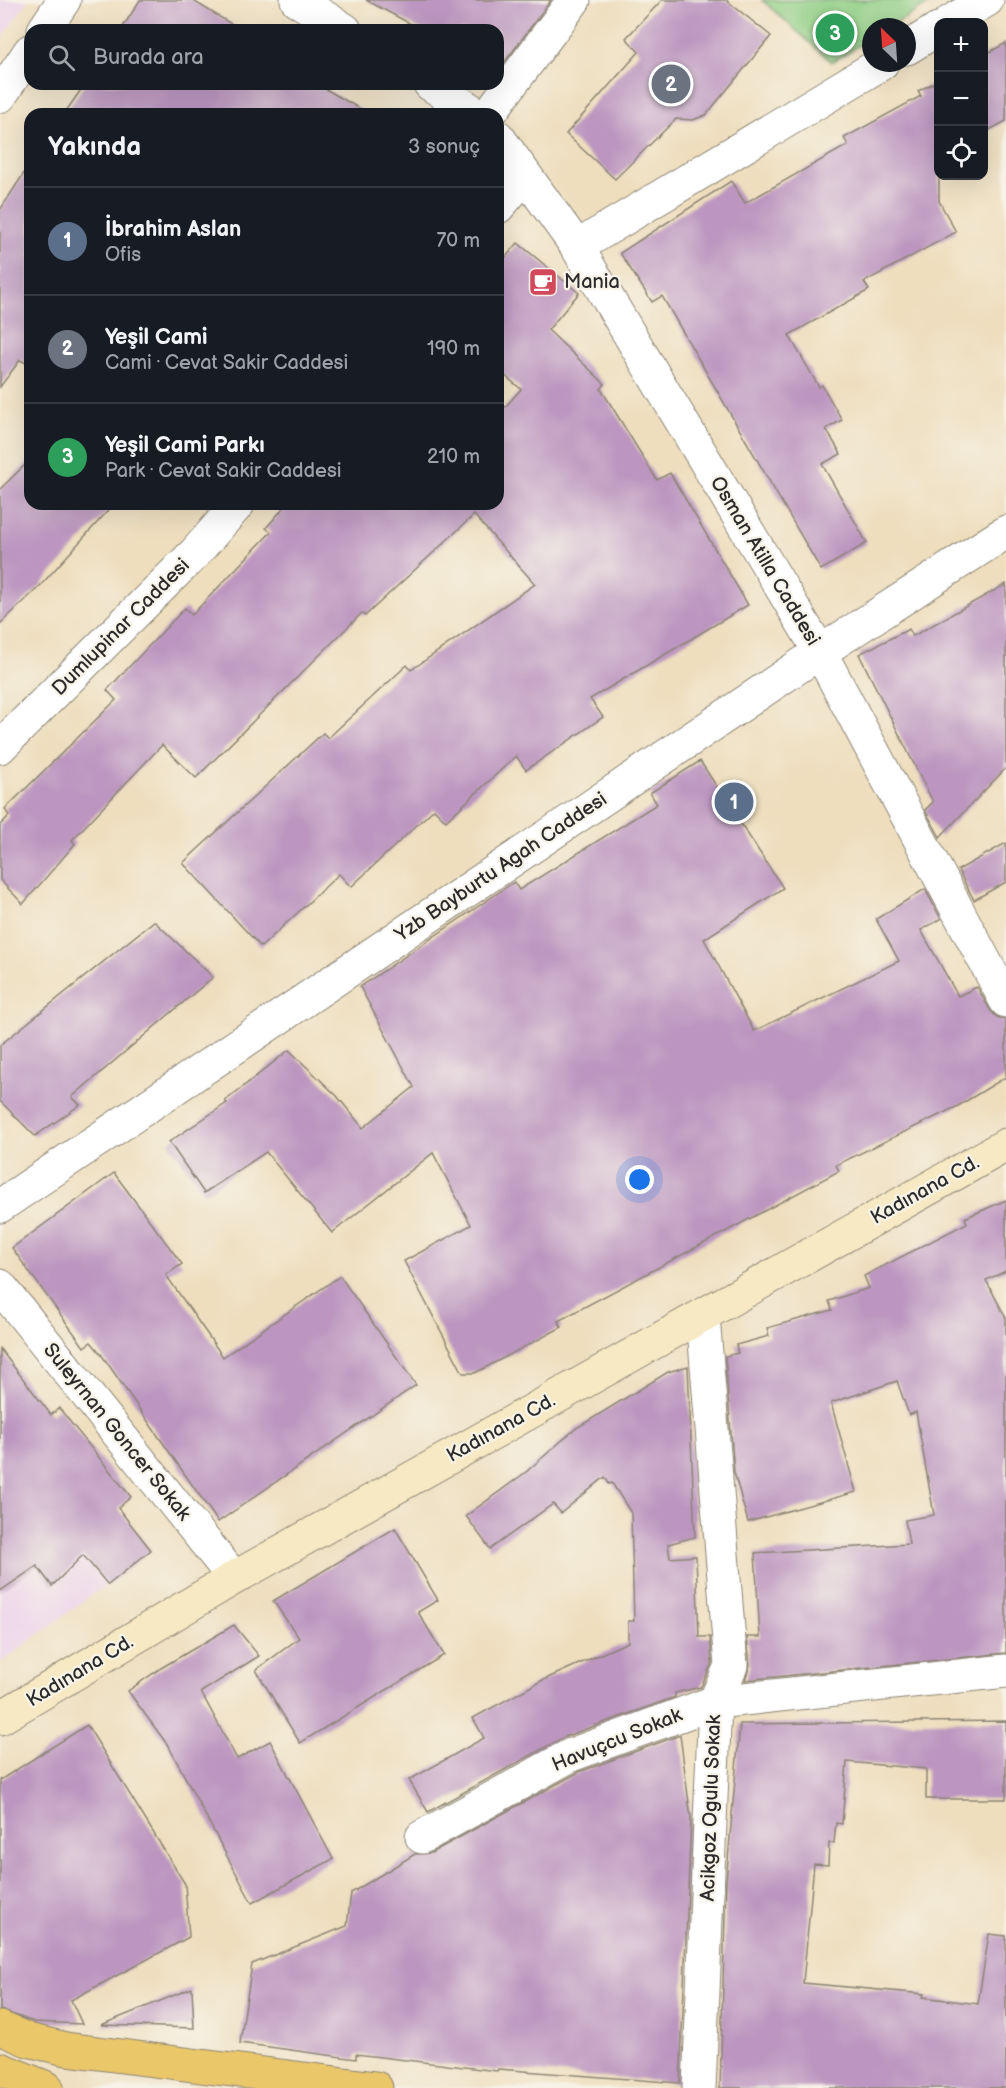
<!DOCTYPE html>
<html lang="tr">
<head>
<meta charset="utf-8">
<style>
  body { margin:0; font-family:"Balsamiq Sans",sans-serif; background:#20242c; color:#f1f3f6 }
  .controls { position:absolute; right:18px; top:18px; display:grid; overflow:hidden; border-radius:12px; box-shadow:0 6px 24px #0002 }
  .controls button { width:54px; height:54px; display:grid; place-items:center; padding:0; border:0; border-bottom:2px solid #363941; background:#171b24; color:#f1f3f6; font:30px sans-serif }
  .compass { position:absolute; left:862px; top:18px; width:54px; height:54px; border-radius:50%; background:#171b24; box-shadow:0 6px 24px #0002; rotate:335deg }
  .you { position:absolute; left:640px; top:1180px; width:21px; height:21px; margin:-15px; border:4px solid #fff; border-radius:50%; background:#1a73e8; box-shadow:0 0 0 9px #1a73e833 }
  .badge { display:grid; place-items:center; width:39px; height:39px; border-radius:50%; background:#d1495b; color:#fff; font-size:20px; font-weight:700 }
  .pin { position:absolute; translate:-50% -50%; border:3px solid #fff; box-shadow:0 2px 6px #0006 }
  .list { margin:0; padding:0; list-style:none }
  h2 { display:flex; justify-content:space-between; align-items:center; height:78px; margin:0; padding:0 24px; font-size:26px }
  h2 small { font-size:20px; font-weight:400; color:#9ea1a6 }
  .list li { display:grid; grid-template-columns:39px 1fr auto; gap:18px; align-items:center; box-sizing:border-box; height:108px; padding:0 24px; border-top:2px solid #363941 }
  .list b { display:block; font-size:22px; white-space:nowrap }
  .list p { margin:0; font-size:20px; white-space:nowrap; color:#9ea1a6 }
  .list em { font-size:20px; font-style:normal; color:#9ea1a6 }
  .icon { flex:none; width:33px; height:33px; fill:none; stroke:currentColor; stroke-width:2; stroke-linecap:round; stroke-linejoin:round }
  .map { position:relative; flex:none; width:1006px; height:2088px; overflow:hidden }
  .search { position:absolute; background:#171b24; box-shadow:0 6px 24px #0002; left:24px; top:24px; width:480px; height:66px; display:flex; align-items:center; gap:15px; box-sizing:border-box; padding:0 21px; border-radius:18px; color:#9ea1a6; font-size:22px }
  .panel { position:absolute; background:#171b24; box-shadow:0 6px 24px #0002; left:24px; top:108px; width:480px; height:402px; border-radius:18px }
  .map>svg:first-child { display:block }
  .built { fill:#ecd1ea }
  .green { fill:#8ecd83; stroke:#5c7c57; stroke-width:1.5 }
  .building { fill:#bc96c0 }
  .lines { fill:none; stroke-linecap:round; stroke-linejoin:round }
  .street-casing { stroke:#8c8474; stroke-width:35 }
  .secondary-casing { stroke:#8c8474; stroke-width:35 }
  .primary-casing { stroke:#8c8474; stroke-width:35 }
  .street { stroke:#fff; stroke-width:33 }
  .secondary { stroke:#f7e9c3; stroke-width:33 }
  .primary { stroke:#eac769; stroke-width:33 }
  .labels { text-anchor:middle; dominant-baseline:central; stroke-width:4.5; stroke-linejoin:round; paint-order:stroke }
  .poi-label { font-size:20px; fill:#2b2b2b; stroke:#f7f3e8; text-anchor:start }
  .street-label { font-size:20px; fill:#2b2b2b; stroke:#f7f3e8 }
</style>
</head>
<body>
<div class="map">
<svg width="1006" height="2088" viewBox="0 0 1006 2088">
  <rect width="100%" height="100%" fill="#f7f3e8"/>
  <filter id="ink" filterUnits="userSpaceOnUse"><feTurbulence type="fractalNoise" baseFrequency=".0167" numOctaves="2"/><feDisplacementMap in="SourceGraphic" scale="12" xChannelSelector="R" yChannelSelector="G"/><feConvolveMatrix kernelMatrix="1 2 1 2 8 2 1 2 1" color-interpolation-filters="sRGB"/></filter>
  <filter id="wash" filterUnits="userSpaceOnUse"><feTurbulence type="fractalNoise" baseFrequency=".008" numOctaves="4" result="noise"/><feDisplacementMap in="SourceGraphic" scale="24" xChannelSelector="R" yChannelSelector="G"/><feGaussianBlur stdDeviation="1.35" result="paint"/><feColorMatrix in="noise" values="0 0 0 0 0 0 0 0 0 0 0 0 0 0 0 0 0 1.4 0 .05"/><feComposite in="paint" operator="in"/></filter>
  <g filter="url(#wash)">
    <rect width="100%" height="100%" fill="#eedebe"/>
    <g class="built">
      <path d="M0 0H28L0 41Z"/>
      <path d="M0 1463 107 1584 0 1663Z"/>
    </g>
    <path class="green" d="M762 0H935L890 27H871V38L832 62Z"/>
    <g id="blocks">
      <g class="building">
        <path d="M140 0H192L241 30H121Z"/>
        <path d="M366 0H551L498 71V30H422Z"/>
        <path d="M662 0H726L771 36 706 115 693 120 676 119 615 179 566 134 639 52 626 38Z"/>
        <path d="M1006 43V121L984 133V55Z"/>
        <path d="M939 80V201L956 232 864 282 869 290 789 335 819 387 822 385 842 420 826 429 841 454 822 464 867 543 821 570 662 296 652 302 620 253 731 181 745 203 848 145 844 138 921 96 918 91Z"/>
        <path d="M85 84H317L369 114H64Z"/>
        <path d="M30 164V365L20 360 0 387V210Z"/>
        <path d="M518 243 579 293 548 330 605 384 601 389 657 480 670 473 748 605 590 699 603 717 526 770 516 756 446 821 434 809 351 887 339 874 261 947 183 863 323 733 328 738 407 665 411 670 535 584 474 515 365 616 362 613 196 778 162 745 72 840 75 844 23 904 0 880V825L9 816 5 809 116 700 107 690 185 608 192 615 271 532 266 528 287 504H498V415L521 389 498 370V266Z"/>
        <path d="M30 460V504H114L40 586 0 624V489Z"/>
        <path d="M1006 584V768L940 837 925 810 933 802 859 654 909 629 913 636Z"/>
        <path d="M700 761 783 888 704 939 754 1031 899 961 876 919 925 889 941 919 921 930 958 996 977 987 990 1010 997 1017 1006 1020V1077L958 1106 836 1165 839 1171 558 1321 562 1327 475 1373H463L404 1261 471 1225 433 1153 332 1233 266 1152 204 1193 169 1142 227 1103 225 1101 289 1050 337 1096 363 1128 414 1087 360 987 514 882 519 890 657 804 650 793Z"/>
        <path d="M1006 843V882L974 900 958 870Z"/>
        <path d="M154 921 213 977 72 1097 80 1105 35 1136 0 1101V1045Z"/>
        <path d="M114 1173 182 1264 166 1275 223 1357 340 1276 416 1385 218 1522 101 1354 91 1342 84 1347 12 1248Z"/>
        <path d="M1006 1200V1271L986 1280 1006 1318V1653L745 1680 750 1665 747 1637H760L755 1553 909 1544 905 1520 934 1515 916 1412 909 1415 897 1381 831 1403 856 1492 748 1522 734 1472 725 1356 738 1353 736 1345 769 1336 767 1328 832 1310 829 1301 869 1288 864 1276 967 1223 965 1218Z"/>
        <path d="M0 1349 51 1415 59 1408 131 1497 118 1508 151 1550 108 1585 83 1555 52 1586 37 1566 0 1591Z"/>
        <path d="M688 1366 695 1537 668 1544 670 1558 696 1556 699 1637H710L712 1663 701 1687 675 1693V1697L564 1737 428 1812 409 1780 484 1738 473 1718 541 1681 628 1642V1621H634L631 1513 612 1483 609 1484 605 1477 561 1513 553 1504 490 1549 466 1516 526 1472 575 1429 668 1372Z"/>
        <path d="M395 1528 438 1600 418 1612 444 1655 300 1743 256 1670 299 1638 273 1601Z"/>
        <path d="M234 1625 259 1656 201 1692 237 1759 270 1741 333 1859 252 1903 169 1747 128 1691 161 1668Z"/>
        <path d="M1006 1721V1799H926V1769L847 1762 842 1824 836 1823 834 1843H829L828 1865 814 1864 803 1983 924 1994 923 1997 978 2004 989 1934 1006 1936V2088H720L726 1882 740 1724Z"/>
        <path d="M87 1725 185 1884 189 1937 71 2000 82 2024 34 2022 0 2010V1780Z"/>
        <path d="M680 1735 691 1818 680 2083 498 2069 497 2071 356 2054V2059L240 2043 252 1964 347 1926 351 1893 415 1854 431 1853 579 1772Z"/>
        <path d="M192 1988 194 2028 101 2025Z"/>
      </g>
    </g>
  </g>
  <g filter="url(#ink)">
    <use href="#blocks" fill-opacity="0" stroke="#8c8474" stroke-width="1.5"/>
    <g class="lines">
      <g class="street-casing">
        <g id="street">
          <path d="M297 0 345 30"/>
          <path d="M950 22 987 0"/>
          <path d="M44 30 64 0"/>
          <path d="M907 48 938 29"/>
          <path d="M430 84 477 114"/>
          <path d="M0 96 30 51"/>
          <path d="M489 114 574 0"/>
          <path d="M498 137 577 247 820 652 1006 1001"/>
          <path d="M498 207 525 176"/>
          <path d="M577 247 882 63"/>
          <path d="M0 747 195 553 238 504"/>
          <path d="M0 1206 820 652 1006 532"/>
          <path d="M0 1286 234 1578"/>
          <path d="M422 1837 571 1755 715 1702 1006 1671"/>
          <path d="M699 2088 715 1702 731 1666 703 1316"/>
        </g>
      </g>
      <g class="secondary-casing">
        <path id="secondary" d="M0 1718 234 1578 1006 1145"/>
      </g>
      <g class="primary-casing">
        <g id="primary">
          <path d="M0 2028 28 2040 66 2049 376 2088"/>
          <path d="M0 2069 47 2088"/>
        </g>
      </g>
      <use href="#street" class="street"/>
      <use href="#secondary" class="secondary"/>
      <use href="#primary" class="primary"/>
    </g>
  </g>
  <defs>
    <g id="cafe-square" transform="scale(1.5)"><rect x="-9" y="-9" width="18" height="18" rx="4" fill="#d1495b" stroke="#f7f3e8"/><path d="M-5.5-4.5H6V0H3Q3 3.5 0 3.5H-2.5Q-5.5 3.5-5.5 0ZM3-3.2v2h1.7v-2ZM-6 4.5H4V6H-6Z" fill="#fff"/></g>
  </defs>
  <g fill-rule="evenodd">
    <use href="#cafe-square" x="543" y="282"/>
  </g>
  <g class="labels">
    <g class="poi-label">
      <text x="564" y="282">Mania</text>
    </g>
    <g class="street-label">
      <text transform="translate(765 561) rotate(59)">Osman Atilla Caddesi</text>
      <text transform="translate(121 627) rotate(-45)">Dumlupinar Caddesi</text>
      <text transform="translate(501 867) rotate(-34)">Yzb Bayburtu Agah Caddesi</text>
      <text transform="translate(925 1190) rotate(-29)">Kadınana Cd.</text>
      <text transform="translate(501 1428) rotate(-29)">Kadınana Cd.</text>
      <text transform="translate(117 1432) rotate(51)">Suleyrnan Goncer Sokak</text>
      <text transform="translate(80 1671) rotate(-31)">Kadınana Cd.</text>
      <text transform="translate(617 1740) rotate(-22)">Havuçcu Sokak</text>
      <text transform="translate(711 1808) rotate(-88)">Acikgoz Ogulu Sokak</text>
    </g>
  </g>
</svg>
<div class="controls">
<button>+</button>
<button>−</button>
<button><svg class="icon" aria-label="locate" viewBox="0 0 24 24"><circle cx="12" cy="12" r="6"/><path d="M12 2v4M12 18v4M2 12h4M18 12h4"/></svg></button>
</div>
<svg class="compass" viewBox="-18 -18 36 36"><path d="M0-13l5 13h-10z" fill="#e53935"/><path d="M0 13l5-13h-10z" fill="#9ea1a6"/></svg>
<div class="you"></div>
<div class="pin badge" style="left:734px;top:802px;background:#5c6f8a">1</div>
<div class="pin badge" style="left:671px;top:84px;background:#6b7280">2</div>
<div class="pin badge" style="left:835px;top:33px;background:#2e9e5b">3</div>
<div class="search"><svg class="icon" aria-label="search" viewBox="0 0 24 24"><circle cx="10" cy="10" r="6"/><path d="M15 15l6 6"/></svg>Burada ara</div>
<section class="panel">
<h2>Yakında<small>3 sonuç</small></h2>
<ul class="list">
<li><span class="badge" style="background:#5c6f8a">1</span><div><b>İbrahim Aslan</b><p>Ofis</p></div><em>70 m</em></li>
<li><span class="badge" style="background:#6b7280">2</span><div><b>Yeşil Cami</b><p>Cami · Cevat Sakir Caddesi</p></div><em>190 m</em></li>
<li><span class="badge" style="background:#2e9e5b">3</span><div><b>Yeşil Cami Parkı</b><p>Park · Cevat Sakir Caddesi</p></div><em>210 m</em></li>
</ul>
</section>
</div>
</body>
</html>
